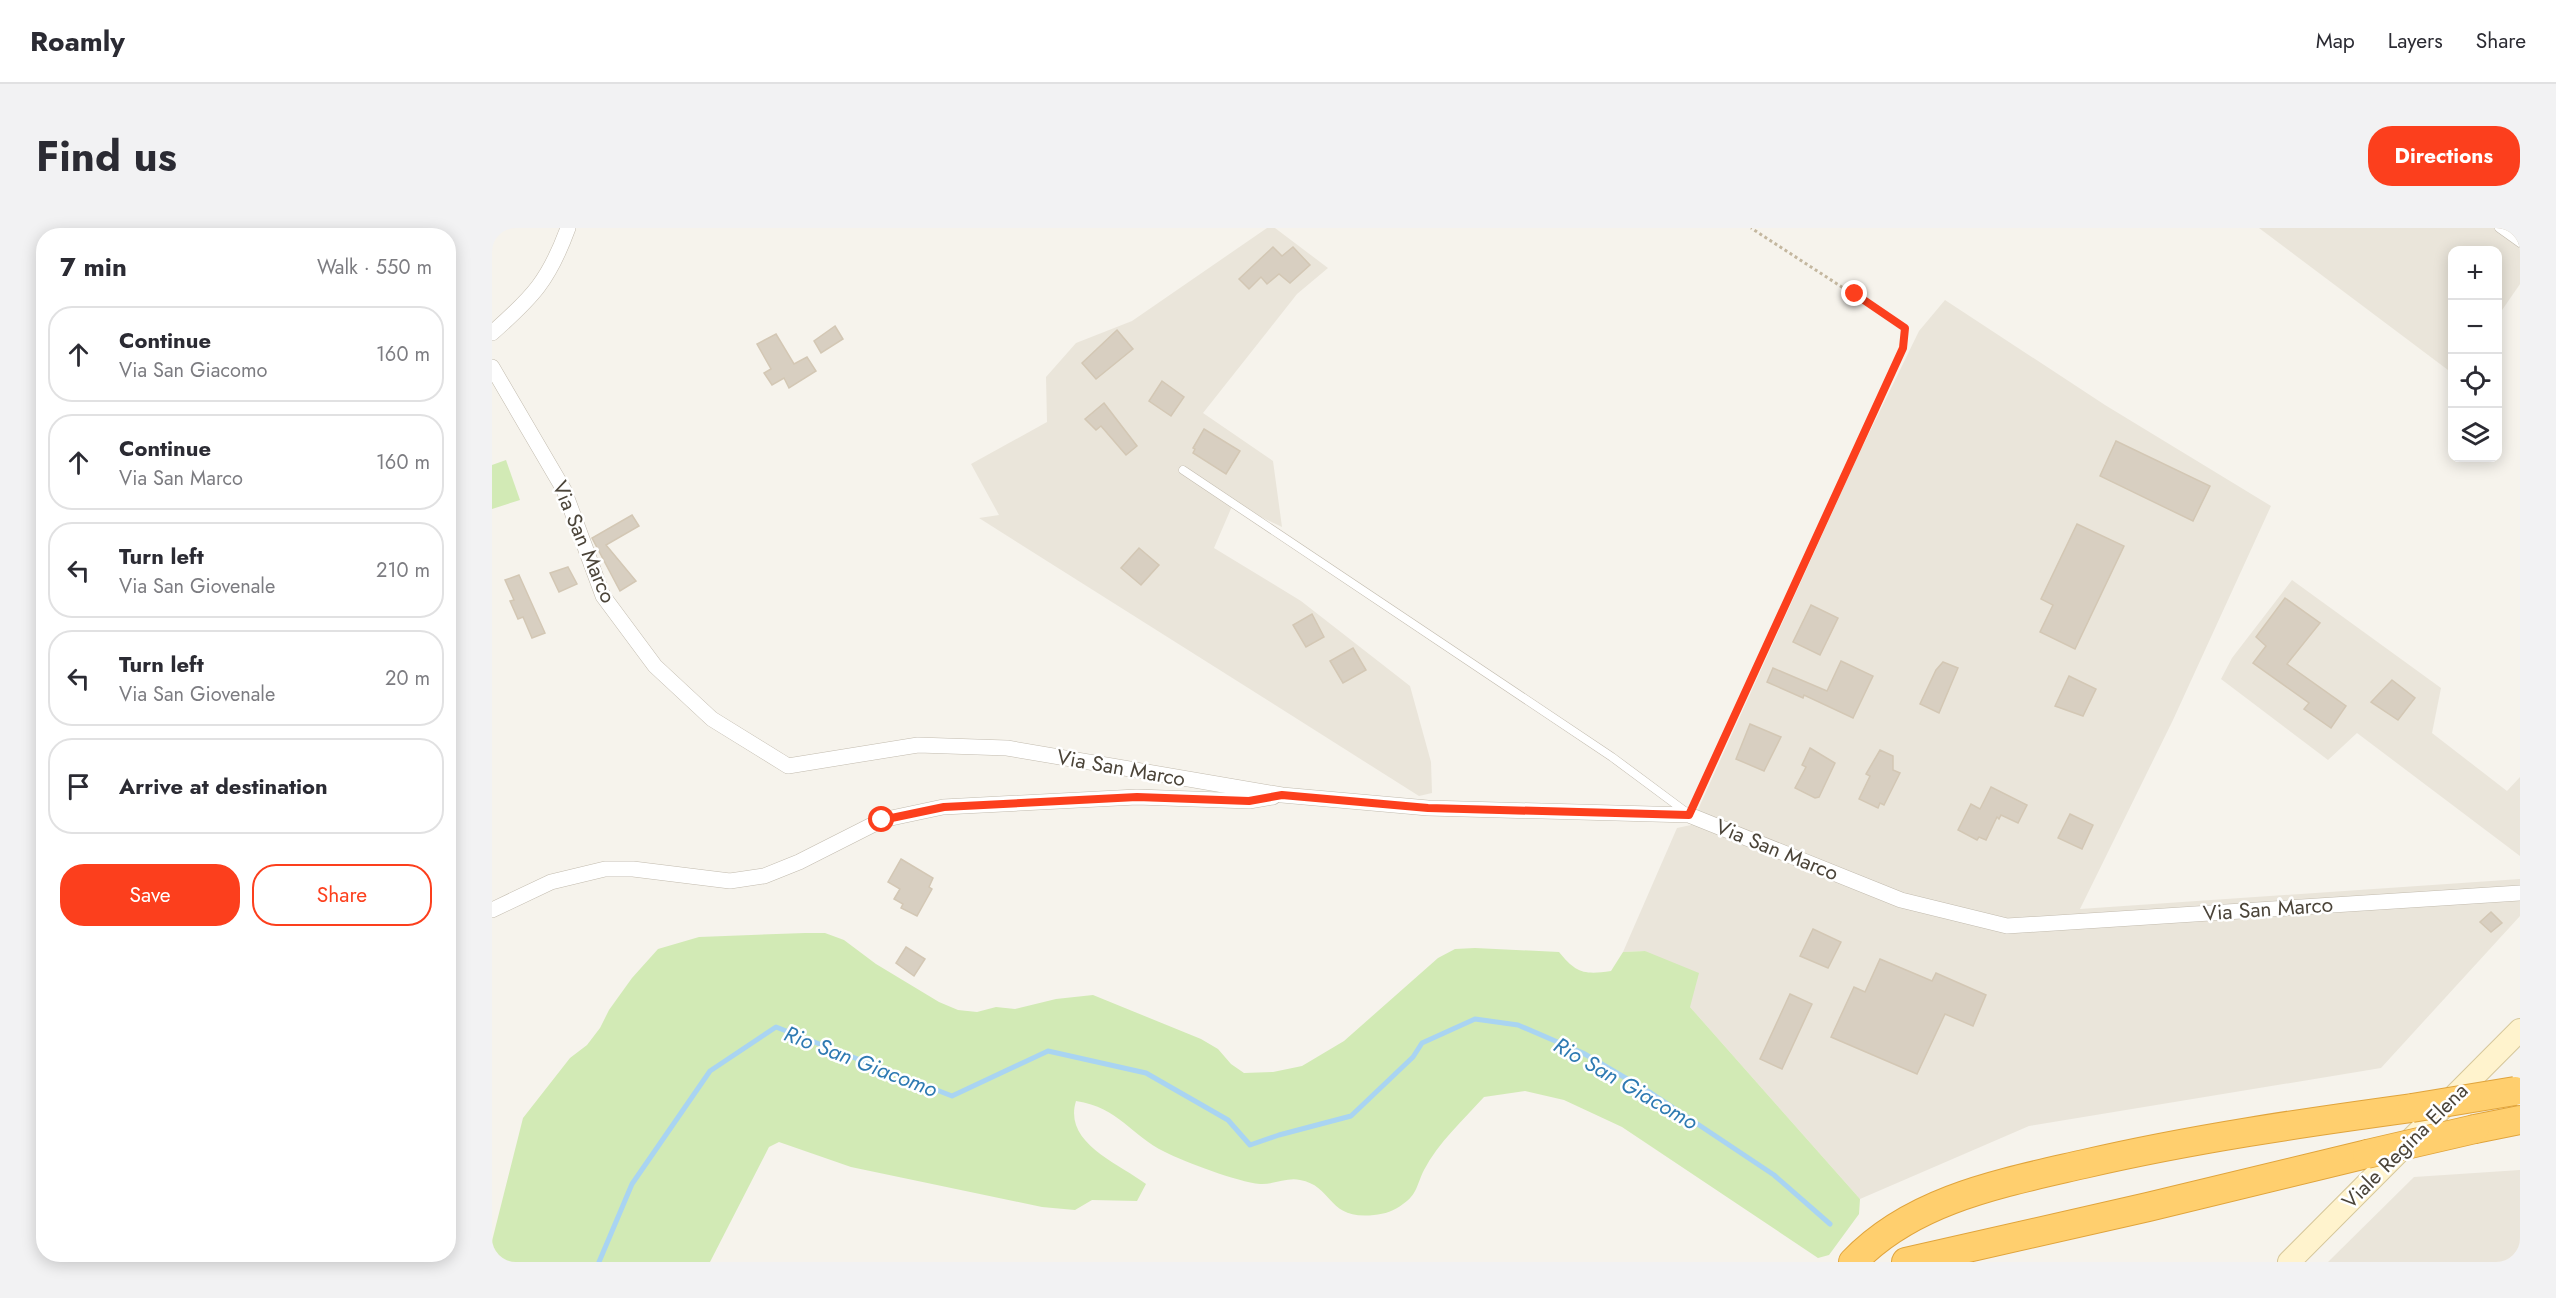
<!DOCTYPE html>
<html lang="en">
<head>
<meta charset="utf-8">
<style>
  body { margin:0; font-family:Jost,sans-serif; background:#f2f2f3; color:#2b2b33 }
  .controls { position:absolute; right:18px; top:18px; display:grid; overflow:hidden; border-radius:12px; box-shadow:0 3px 15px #0003 }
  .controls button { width:54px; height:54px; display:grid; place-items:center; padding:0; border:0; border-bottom:2px solid #e1e1e2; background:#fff; color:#2b2b33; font:30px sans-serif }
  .stop { position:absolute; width:18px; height:18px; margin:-14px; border:4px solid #fc3f1d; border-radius:50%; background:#fff }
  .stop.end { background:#fc3f1d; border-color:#fff; box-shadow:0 2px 6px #0008 }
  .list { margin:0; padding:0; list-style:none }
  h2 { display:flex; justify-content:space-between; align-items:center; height:78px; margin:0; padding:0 24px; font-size:26px }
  h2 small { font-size:20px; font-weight:400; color:#7c7c81 }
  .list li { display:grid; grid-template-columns:39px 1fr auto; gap:18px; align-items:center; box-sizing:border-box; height:96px; margin:0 12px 12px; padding:0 12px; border:2px solid #e1e1e2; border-radius:24px }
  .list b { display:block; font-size:22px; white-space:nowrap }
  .list p { margin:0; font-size:20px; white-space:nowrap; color:#7c7c81 }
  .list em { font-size:20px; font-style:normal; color:#7c7c81 }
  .actions { display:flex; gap:12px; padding:18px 24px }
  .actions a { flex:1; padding:14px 0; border:2px solid #fc3f1d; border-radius:24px; text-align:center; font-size:21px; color:#fc3f1d }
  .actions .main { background:#fc3f1d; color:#fff }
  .icon { flex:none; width:33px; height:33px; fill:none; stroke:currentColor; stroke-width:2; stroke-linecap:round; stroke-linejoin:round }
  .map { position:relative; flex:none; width:2028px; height:1034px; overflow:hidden; border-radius:24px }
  header { display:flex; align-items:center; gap:36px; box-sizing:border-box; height:84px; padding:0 30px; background:#fff; border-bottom:2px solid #e1e1e2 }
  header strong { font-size:28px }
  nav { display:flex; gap:33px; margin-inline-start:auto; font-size:21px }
  .intro { display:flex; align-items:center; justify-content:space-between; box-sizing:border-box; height:144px; padding:0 36px }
  h1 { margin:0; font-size:42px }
  .button { padding:15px 27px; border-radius:24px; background:#fc3f1d; color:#fff; font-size:21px; font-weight:700 }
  main { display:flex; gap:36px; padding:0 36px }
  aside { flex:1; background:#fff; border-radius:24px; box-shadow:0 3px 15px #0003 }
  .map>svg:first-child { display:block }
  .residential { fill:#eae5da }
  .green { fill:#d2eab5 }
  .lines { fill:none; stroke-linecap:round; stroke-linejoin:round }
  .stream { stroke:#a9d4f2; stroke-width:5 }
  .building { fill:#d8cfc1; stroke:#d3c7b4; stroke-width:1.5 }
  .lane-casing { stroke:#c2bbae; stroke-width:9 }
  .street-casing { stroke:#c2bbae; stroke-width:16 }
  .secondary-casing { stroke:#d6c79b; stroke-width:24 }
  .highway-casing { stroke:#e0a43c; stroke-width:30 }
  .path { stroke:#c4b79f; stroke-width:3; stroke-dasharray:3 3; stroke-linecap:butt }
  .lane { stroke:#fff; stroke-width:8 }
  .street { stroke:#fff; stroke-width:15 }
  .secondary { stroke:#fff3cd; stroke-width:22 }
  .highway { stroke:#ffcf6e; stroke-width:28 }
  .highway-bridge-casing { stroke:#e0a43c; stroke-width:30; stroke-linecap:butt }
  .highway-bridge { stroke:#ffcf6e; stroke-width:28 }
  .route { stroke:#fc3f1d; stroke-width:8 }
  .labels { text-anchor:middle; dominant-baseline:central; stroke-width:5; stroke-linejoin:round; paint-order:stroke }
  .street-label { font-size:21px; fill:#4b4439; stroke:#fff }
  .water-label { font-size:22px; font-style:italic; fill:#2e7ab2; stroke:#fff }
</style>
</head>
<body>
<header>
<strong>Roamly</strong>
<nav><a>Map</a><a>Layers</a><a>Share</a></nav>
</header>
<div class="intro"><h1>Find us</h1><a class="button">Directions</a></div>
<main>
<aside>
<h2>7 min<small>Walk · 550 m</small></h2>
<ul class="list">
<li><svg class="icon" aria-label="ahead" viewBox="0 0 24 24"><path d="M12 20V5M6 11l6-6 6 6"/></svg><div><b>Continue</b><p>Via San Giacomo</p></div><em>160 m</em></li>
<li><svg class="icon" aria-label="ahead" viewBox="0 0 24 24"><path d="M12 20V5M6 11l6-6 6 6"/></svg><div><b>Continue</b><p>Via San Marco</p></div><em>160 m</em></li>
<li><svg class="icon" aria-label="left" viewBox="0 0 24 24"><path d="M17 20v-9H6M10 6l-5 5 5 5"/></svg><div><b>Turn left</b><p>Via San Giovenale</p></div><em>210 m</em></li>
<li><svg class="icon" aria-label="left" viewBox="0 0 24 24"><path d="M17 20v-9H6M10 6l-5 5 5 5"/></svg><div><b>Turn left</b><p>Via San Giovenale</p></div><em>20 m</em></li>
<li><svg class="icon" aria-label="arrive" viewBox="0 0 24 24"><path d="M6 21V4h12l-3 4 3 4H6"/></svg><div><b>Arrive at destination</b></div></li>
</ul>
<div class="actions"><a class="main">Save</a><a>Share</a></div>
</aside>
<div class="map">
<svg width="2028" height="1034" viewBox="0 0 2028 1034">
  <rect width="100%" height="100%" fill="#f6f3ec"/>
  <g class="residential">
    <path d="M775 0H783L836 40 805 66 711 185 781 233 790 299 741 276 722 320 809 373 918 458 939 534 940 565 927 568 487 290 507 287 479 236 555 194 554 149 584 115 640 93Z"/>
    <path d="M1767 0H2019L2028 7V56L2006 88V22H1960V145Z"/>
    <path d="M1453 72 1613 177 1779 278 1681 492 1588 681 2028 651V688L1889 840 1537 898 1368 971 1198 779 1153 723 1131 724 1185 600 1199 597 1364 232 1427 103Z"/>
    <path d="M1800 352 1949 460 1940 505 2015 563 2028 549V628L1865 505 1836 532 1729 451 1740 430Z"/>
    <path d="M2028 942V1034H1836L1922 949Z"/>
  </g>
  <g class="green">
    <path d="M14 232 28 272 0 281V237Z"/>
    <path d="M313 705H333L352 712 384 736 447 774 466 782 485 784 504 779 523 781 564 771 601 767 709 811 726 821 739 836 752 845 781 844 810 838 852 813 946 730 963 721 983 720 1067 724C1084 745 1092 747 1119 743L1131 724 1153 723 1207 745 1198 779 1368 971 1367 986 1337 1027 1326 1030 1130 899 1072 872 1033 863 992 869C972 891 946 915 932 942 925 956 925 967 911 976 902 983 893 986 882 987 834 992 842 958 808 952 795 949 781 957 768 956 746 954 693 934 673 924 638 907 628 880 584 873 571 915 626 935 654 956L645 973 600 972 583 982 550 979 359 939 287 914 277 919 218 1034H0V1013L31 890 78 830 95 817 108 800 117 782 140 750 166 721 207 709Z"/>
  </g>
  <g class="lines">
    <path class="stream" d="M107 1034 140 956 218 843 284 799 460 868 556 823 654 845 736 892 758 917 787 907 859 888 921 829 930 815 983 791 1026 797 1091 825 1159 865 1282 947 1338 996"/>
  </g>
  <g class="building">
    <path d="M781 19 790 28 801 19 818 37 798 55 787 46 775 56 769 49 757 61 747 51Z"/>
    <path d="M343 98 351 111 329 125 322 113Z"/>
    <path d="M625 102 641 121 604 151 590 135Z"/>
    <path d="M284 106 302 136 315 129 324 143 297 160 292 150 280 157 272 145 279 141 265 116Z"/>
    <path d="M670 153 692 169 679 188 657 173Z"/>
    <path d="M612 175 645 218 634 227 609 198 604 202 593 191Z"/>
    <path d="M712 201 748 223 734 246 701 225 703 221 701 220Z"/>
    <path d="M1624 213 1718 258 1701 293 1608 248Z"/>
    <path d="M140 287 147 298 114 317 144 353 128 363 100 310Z"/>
    <path d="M1585 296 1632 318 1583 421 1548 404 1561 377 1549 371Z"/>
    <path d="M647 320 667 337 649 357 629 340Z"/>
    <path d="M76 339 85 356 67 364 58 345Z"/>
    <path d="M27 347 53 405 40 410 31 389 26 391 18 373 22 372 13 352Z"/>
    <path d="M1793 370 1828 395 1795 436 1854 478 1839 500 1812 481 1817 475 1761 435 1774 418 1764 409Z"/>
    <path d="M1319 377 1346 390 1328 427 1301 414Z"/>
    <path d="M820 386 832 409 814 419 801 397Z"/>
    <path d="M861 420 874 442 851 455 838 433Z"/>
    <path d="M1349 433 1381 448 1361 490 1312 467 1311 470 1275 454 1281 440 1335 463Z"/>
    <path d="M1451 434 1466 440 1447 485 1428 476 1444 442Z"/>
    <path d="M1577 448 1604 461 1591 488 1563 478Z"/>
    <path d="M1900 452 1923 470 1906 492 1879 474Z"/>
    <path d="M1258 496 1289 509 1272 543 1244 531Z"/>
    <path d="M1318 520 1343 535 1327 569 1323 570 1303 560 1314 539 1310 537Z"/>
    <path d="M1388 522 1401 528V542L1408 545 1392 577 1388 575 1386 580 1367 571 1378 548 1374 546Z"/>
    <path d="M1499 559 1535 577 1526 595 1509 587 1507 591 1505 589 1494 612 1487 609 1485 612 1466 602 1479 576 1488 581Z"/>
    <path d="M1578 586 1601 597 1590 621 1566 610Z"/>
    <path d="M409 631 441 650 437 659 440 661 425 688 409 680 411 676 402 671 408 661 396 654Z"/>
    <path d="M1999 684 2010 695 1999 704 1988 694Z"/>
    <path d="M1321 701 1349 714 1336 740 1308 728Z"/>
    <path d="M414 719 433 731 422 748 404 735Z"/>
    <path d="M1388 731 1440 753 1444 745 1494 767 1481 798 1453 786 1425 846 1339 809 1362 759 1373 764Z"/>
    <path d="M1298 766 1320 776 1290 841 1268 831Z"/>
  </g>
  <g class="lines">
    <g class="lane-casing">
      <g id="lane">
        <path d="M2007 0 2028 15"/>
        <path d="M691 242 1120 529 1194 584"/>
      </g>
    </g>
    <g class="street-casing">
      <g id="street">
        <path d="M0 105C41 69 57 52 76 0"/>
        <path d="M0 139 72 262 111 368 163 438 220 491 296 538 426 517 515 520 790 567 936 580 1197 587 1409 672 1515 698 2028 665"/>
        <path d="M0 682 59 654 113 641H141L238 653 272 648 307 634 390 592 451 579 645 569 757 573 781 569"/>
      </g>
    </g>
    <g class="secondary-casing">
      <path id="secondary" d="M1797 1034 2028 802"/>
    </g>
    <g class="highway-casing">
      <g id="highway">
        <path d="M1983 901 2028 892"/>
        <path d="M1361 1034C1421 971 1510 955 1592 936 1700 911 1810 895 1920 880"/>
        <path d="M1414 1034 1656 979 1875 926"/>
      </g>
    </g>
    <path class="path" d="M1203 574 1411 120 1413 100 1259 0"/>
    <use href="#lane" class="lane"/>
    <use href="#street" class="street"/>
    <use href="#secondary" class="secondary"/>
    <use href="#highway" class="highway"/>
    <g class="highway-bridge-casing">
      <g id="highway-bridge">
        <path d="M1920 880 2023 863"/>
        <path d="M1875 926 1983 901"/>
      </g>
    </g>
    <use href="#highway-bridge" class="highway-bridge"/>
  </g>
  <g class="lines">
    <path class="route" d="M390 592 452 579 645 569 757 573 790 567 936 580 1197 587 1411 120 1413 100 1363 66"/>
  </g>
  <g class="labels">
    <g class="street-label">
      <text transform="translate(92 314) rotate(67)">Via San Marco</text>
      <text transform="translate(629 540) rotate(10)">Via San Marco</text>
      <text transform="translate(1285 622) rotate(22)">Via San Marco</text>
      <text transform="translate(1776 681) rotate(-4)">Via San Marco</text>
      <text transform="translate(1913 918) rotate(-45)">Viale Regina Elena</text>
    </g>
    <g class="water-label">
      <text transform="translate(369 833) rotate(21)">Rio San Giacomo</text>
      <text transform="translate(1134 855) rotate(30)">Rio San Giacomo</text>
    </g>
  </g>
</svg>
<div class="controls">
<button>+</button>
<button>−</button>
<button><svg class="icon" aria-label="locate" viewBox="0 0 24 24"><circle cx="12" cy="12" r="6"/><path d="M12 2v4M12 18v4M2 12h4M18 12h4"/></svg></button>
<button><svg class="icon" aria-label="layers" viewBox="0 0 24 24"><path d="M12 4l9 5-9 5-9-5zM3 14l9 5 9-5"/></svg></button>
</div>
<div class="stop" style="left:390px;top:592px"></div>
<div class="stop end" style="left:1363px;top:66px"></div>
</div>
</main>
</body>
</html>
